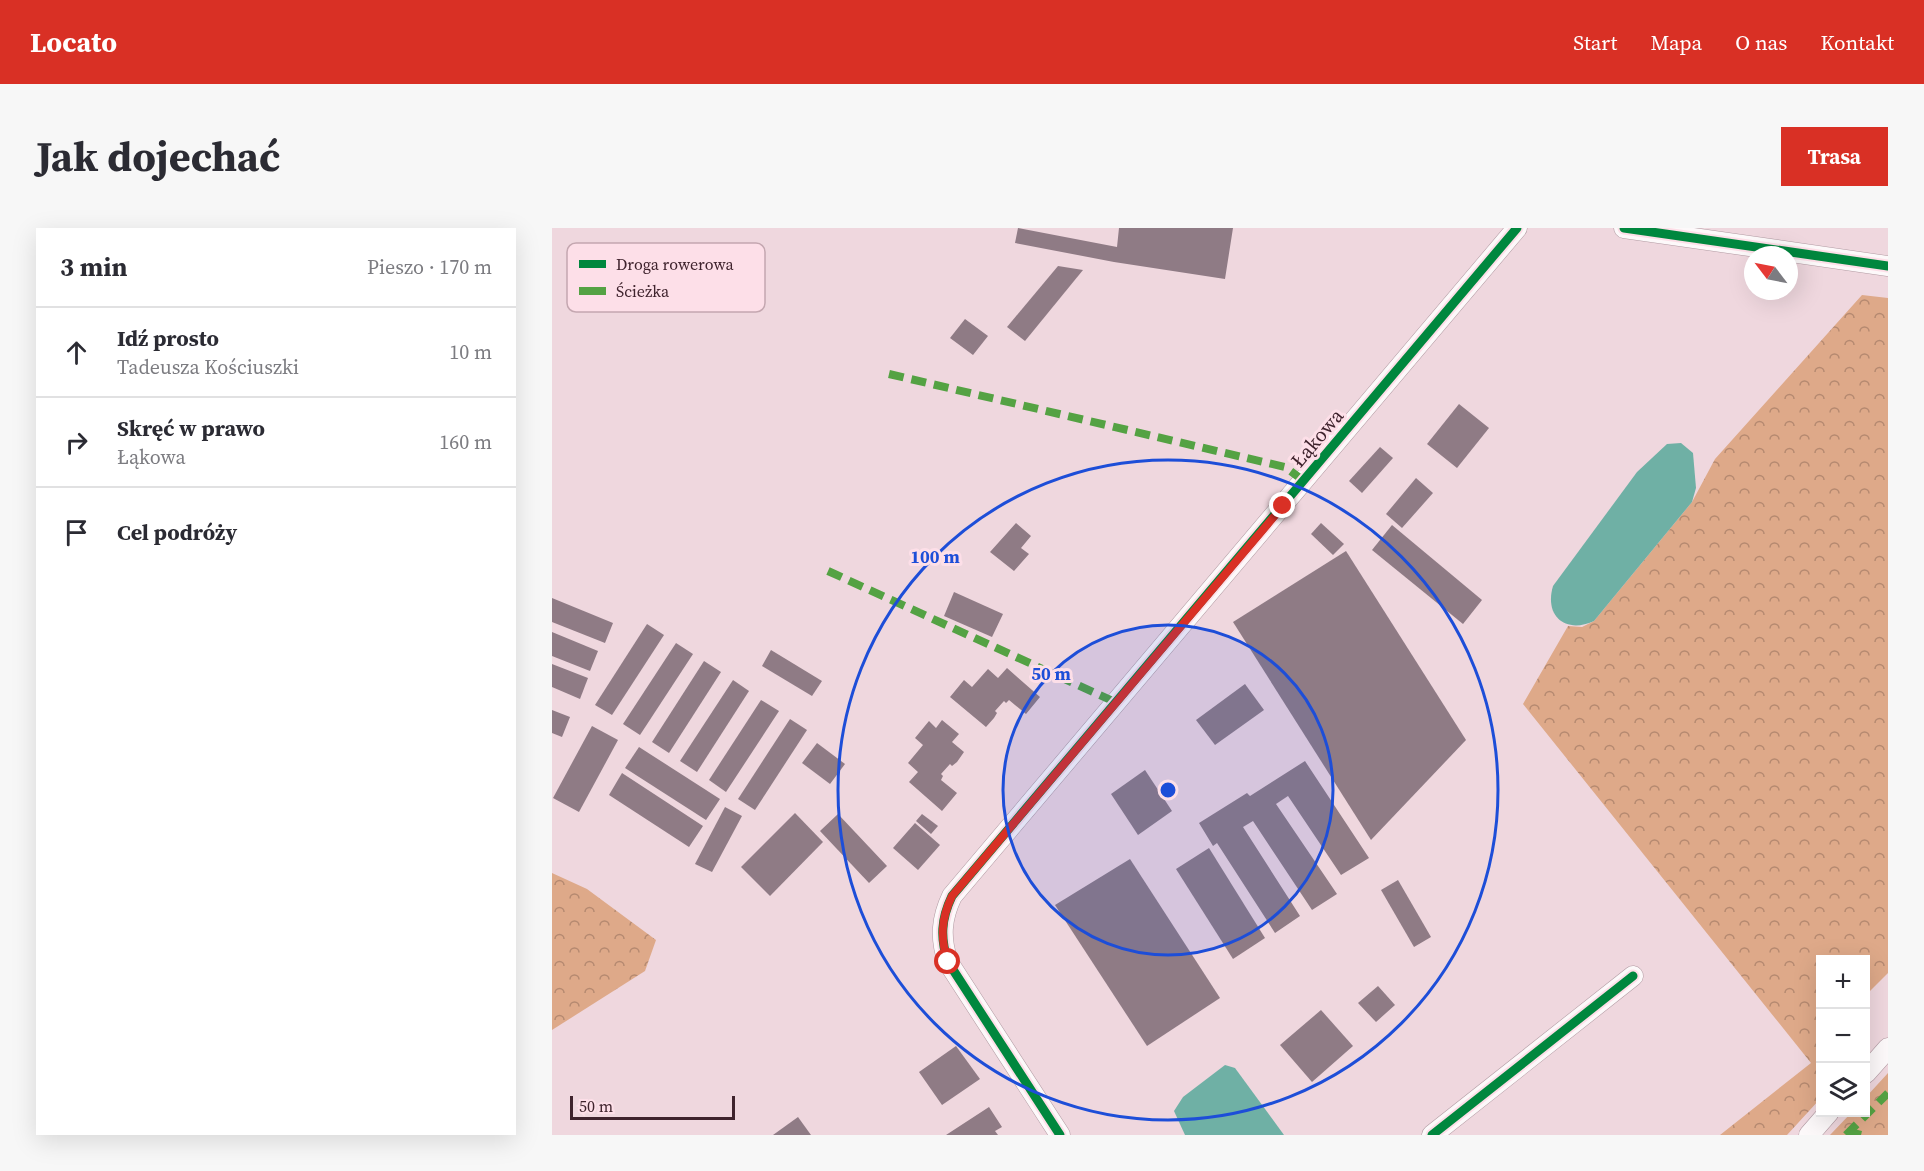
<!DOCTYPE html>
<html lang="pl">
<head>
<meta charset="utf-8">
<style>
  body { margin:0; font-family:"Source Serif 4",serif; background:#f7f7f7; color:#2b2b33 }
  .controls { position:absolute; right:18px; bottom:18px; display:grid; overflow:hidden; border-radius:0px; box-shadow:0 6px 24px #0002 }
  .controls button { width:54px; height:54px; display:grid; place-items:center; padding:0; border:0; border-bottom:2px solid #e1e1e2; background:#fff; color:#2b2b33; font:30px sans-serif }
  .compass { position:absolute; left:1192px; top:18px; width:54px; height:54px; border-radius:50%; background:#fff; box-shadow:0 6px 24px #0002; rotate:302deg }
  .scale { position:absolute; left:18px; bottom:15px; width:165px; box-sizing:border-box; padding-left:6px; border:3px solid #3f232d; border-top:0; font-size:16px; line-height:21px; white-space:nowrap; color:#3f232d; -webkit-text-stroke:4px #fddfe8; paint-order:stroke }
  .stop { position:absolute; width:18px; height:18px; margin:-14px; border:4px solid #d93025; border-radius:50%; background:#fff }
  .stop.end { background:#d93025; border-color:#fff; box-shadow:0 2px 6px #0008 }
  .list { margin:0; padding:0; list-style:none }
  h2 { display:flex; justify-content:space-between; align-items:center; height:78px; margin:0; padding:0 24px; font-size:26px }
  h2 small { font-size:20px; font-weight:400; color:#7c7c81 }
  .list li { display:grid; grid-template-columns:39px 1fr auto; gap:18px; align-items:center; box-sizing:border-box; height:90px; padding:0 24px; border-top:2px solid #e1e1e2 }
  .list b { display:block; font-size:22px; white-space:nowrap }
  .list p { margin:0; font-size:20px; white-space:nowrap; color:#7c7c81 }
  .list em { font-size:20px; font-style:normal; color:#7c7c81 }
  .icon { flex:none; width:33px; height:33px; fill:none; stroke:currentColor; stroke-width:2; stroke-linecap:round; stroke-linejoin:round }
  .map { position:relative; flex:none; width:1336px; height:907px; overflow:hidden; border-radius:0px }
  header { display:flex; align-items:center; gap:36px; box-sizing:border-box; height:84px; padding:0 30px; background:#d93025; color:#fff }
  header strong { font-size:28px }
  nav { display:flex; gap:33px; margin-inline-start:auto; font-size:21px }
  .intro { display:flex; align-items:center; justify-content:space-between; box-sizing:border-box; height:144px; padding:0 36px }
  h1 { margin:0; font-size:42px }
  .button { padding:15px 27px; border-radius:0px; background:#d93025; color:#fff; font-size:21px; font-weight:700 }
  main { display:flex; gap:36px; padding:0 36px }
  aside { flex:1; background:#fff; border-radius:0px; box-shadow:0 6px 24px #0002 }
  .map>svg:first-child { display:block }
  .forest { fill:url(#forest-crowns) }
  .water { fill:#6fb0a5 }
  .building { fill:#8f7b85 }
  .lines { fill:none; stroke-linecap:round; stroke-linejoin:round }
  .minor-casing { stroke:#b19aa2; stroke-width:21 }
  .minor { stroke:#fdf9fa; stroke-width:20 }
  .quiet { stroke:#54a243; stroke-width:8; stroke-dasharray:15 8; stroke-linecap:butt }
  .cycleway-casing { stroke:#fddfe8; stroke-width:13 }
  .cycleway { stroke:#00873e; stroke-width:9 }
  .route { stroke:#d93025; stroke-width:8 }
  .ring { fill:none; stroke:#1d4ed8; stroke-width:3 }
  .labels { text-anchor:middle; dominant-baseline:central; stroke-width:6; stroke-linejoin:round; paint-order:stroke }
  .street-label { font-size:20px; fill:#3f232d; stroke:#fddfe8 }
  .key { fill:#fddfe8; stroke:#c4a7b0; stroke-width:1.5 }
  .key-label { font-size:16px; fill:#3f232d }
  .centre { fill:#1d4ed8; stroke:#fddfe8; stroke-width:3 }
  .ring-label { font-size:18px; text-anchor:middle; font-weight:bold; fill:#1d4ed8; stroke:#fddfe8; stroke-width:6; stroke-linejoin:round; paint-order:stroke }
</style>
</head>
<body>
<header>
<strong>Locato</strong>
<nav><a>Start</a><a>Mapa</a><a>O nas</a><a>Kontakt</a></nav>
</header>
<div class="intro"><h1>Jak dojechać</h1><a class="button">Trasa</a></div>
<main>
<aside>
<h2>3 min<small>Pieszo · 170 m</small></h2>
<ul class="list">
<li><svg class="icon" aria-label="ahead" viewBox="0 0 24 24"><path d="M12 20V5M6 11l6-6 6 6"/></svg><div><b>Idź prosto</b><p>Tadeusza Kościuszki</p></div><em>10 m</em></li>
<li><svg class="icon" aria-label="right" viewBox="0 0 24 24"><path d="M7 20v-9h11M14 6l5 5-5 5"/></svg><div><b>Skręć w prawo</b><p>Łąkowa</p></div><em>160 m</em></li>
<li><svg class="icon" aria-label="arrive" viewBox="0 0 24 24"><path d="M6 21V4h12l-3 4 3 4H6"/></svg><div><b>Cel podróży</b></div></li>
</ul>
</aside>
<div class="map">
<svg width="1336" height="907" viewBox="0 0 1336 907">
  <defs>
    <pattern id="forest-crowns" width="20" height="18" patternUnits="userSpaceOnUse" patternTransform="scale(1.5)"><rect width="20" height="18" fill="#dea989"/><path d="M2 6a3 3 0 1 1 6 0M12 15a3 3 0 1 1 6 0" fill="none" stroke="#b58970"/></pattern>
  </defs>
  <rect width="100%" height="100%" fill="#efd7de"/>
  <g class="forest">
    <path d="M1310 67 1336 70V745L1314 767V732H1268V871L1235 907H1168L1259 835 971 476 1016 398 1030 399 1042 393 1140 274 1163 231Z"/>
    <path d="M0 645 35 661 104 712 93 743 0 802Z"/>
    <path d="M1336 845V907H1278L1299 885 1314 884V869Z"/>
  </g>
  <g class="water">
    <path d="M1129 215 1141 225 1144 260 1140 274 1042 393C1014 406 992 389 1001 358L1085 244 1115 216Z"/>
    <path d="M673 837 683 840 732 907H633L622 883 631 869Z"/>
  </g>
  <g class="building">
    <path d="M466 0 565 19 567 0H681L673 51 562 34 463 15Z"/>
    <path d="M506 38 531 42 473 113 455 99Z"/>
    <path d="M413 91 436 108 421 127 398 110Z"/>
    <path d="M907 176 937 200 905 240 875 216Z"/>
    <path d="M828 219 841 230 810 265 797 253Z"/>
    <path d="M864 250 881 265 850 300 834 286Z"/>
    <path d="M464 295 479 308 469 320 477 326 462 343 438 324Z"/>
    <path d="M769 295 792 316 781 327 759 306Z"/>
    <path d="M840 297 930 372 911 396 820 322Z"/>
    <path d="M794 323 914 512 819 612 681 394Z"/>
    <path d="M402 364 451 386 440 409 392 388Z"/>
    <path d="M0 370 61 395 53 415 0 394Z"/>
    <path d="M95 396 112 407 60 487 43 477Z"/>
    <path d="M0 404 46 423 38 443 0 428Z"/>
    <path d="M124 415 141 426 88 507 71 496Z"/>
    <path d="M219 422 270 453 260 468 210 438Z"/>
    <path d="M152 433 169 444 117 525 100 514Z"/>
    <path d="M0 436 36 450 28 471 0 459Z"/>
    <path d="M455 440 488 469 474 486 457 472 454 475 452 473 443 483 445 485 442 490 434 499 398 469 412 452 420 459 436 441 446 450Z"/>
    <path d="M181 452 197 463 145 544 128 533Z"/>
    <path d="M693 456 712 482 663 517 644 492Z"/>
    <path d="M209 472 227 483 174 564 157 552Z"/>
    <path d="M0 482 18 489 10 509 0 505Z"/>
    <path d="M238 491 255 502 203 582 186 571Z"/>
    <path d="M390 492 407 506 400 514 412 524 405 534 400 538 398 536 389 546 391 548 389 552 405 565 390 583 357 554 366 544 356 535 371 517 363 510 377 493 384 500Z"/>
    <path d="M40 498 66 512 27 584 1 570Z"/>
    <path d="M265 515 293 536 278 556 250 535Z"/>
    <path d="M87 519 168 571 154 592 73 540Z"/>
    <path d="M753 533 817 630 789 647 736 568 724 576 785 666 760 682 701 593 691 599 748 688 723 705 665 615 661 618 647 595 695 565 698 568Z"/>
    <path d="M593 542 620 583 586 607 559 566Z"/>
    <path d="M70 545 151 598 137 619 57 567Z"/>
    <path d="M173 579 190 588 160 644 143 636Z"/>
    <path d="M243 585 271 614 218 668 189 639Z"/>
    <path d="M286 586 335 638 317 655 268 603Z"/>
    <path d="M370 586 386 598 379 606 364 593Z"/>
    <path d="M363 595 388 617 366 642 341 620Z"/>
    <path d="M657 620 713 710 681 731 624 641Z"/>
    <path d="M578 631 668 770 595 818 503 677Z"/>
    <path d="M846 652 879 709 862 719 829 662Z"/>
    <path d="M826 758 843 777 824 794 806 775Z"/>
    <path d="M769 782 801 818 760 854 728 817Z"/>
    <path d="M404 818 428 851 390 877 367 844Z"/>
    <path d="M437 879 450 899 443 903 446 907H394Z"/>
    <path d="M246 889 259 907H221Z"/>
  </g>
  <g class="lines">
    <g class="minor-casing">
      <g id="minor">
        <path d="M1072 0 1336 38"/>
        <path d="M1314 845 1336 820"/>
        <path d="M508 907 396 734C388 710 389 691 400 668L965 0"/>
        <path d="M880 907 1081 748"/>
        <path d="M1257 907 1277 884"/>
      </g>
    </g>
    <use href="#minor" class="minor"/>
    <g class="quiet">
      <path d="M337 146 733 239 752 253"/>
      <path d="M276 343 565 475"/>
      <path d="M1297 904 1309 907"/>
      <path d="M1294 907 1336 865"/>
    </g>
    <g class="cycleway-casing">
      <g id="cycleway">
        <path d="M1072 0 1336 38"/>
        <path d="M508 907 396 734C388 710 389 691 400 668L965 0"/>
        <path d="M880 907 1081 748"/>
      </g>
    </g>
    <use href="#cycleway" class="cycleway"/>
  </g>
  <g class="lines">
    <path class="route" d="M396 734C388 710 389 691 400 668L731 278"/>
  </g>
  <circle cx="616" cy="562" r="165" fill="#1d4ed8" fill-opacity=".12"/>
  <g class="ring">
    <circle cx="616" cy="562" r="165"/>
    <circle cx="616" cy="562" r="330"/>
  </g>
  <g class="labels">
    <g class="street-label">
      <text transform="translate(765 210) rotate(-50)">Łąkowa</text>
    </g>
  </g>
  <rect x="15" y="15" width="198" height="69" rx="9" class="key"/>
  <rect x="27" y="32" width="27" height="8" fill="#00873e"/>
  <rect x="27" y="59" width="27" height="8" fill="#54a243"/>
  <g class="key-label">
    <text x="64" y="42">Droga rowerowa</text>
    <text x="64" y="69">Ścieżka</text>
  </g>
  <circle cx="616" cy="562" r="9" class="centre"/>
  <g class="ring-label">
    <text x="383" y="335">100 m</text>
    <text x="499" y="452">50 m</text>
  </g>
</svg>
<div class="controls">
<button>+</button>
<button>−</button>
<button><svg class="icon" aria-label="layers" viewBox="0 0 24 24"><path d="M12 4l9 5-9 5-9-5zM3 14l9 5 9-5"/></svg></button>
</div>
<svg class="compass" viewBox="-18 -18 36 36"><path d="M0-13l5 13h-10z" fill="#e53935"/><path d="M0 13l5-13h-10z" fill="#7c7c81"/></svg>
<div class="scale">50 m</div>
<div class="stop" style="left:396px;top:734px"></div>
<div class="stop end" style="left:731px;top:278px"></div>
</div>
</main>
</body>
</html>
